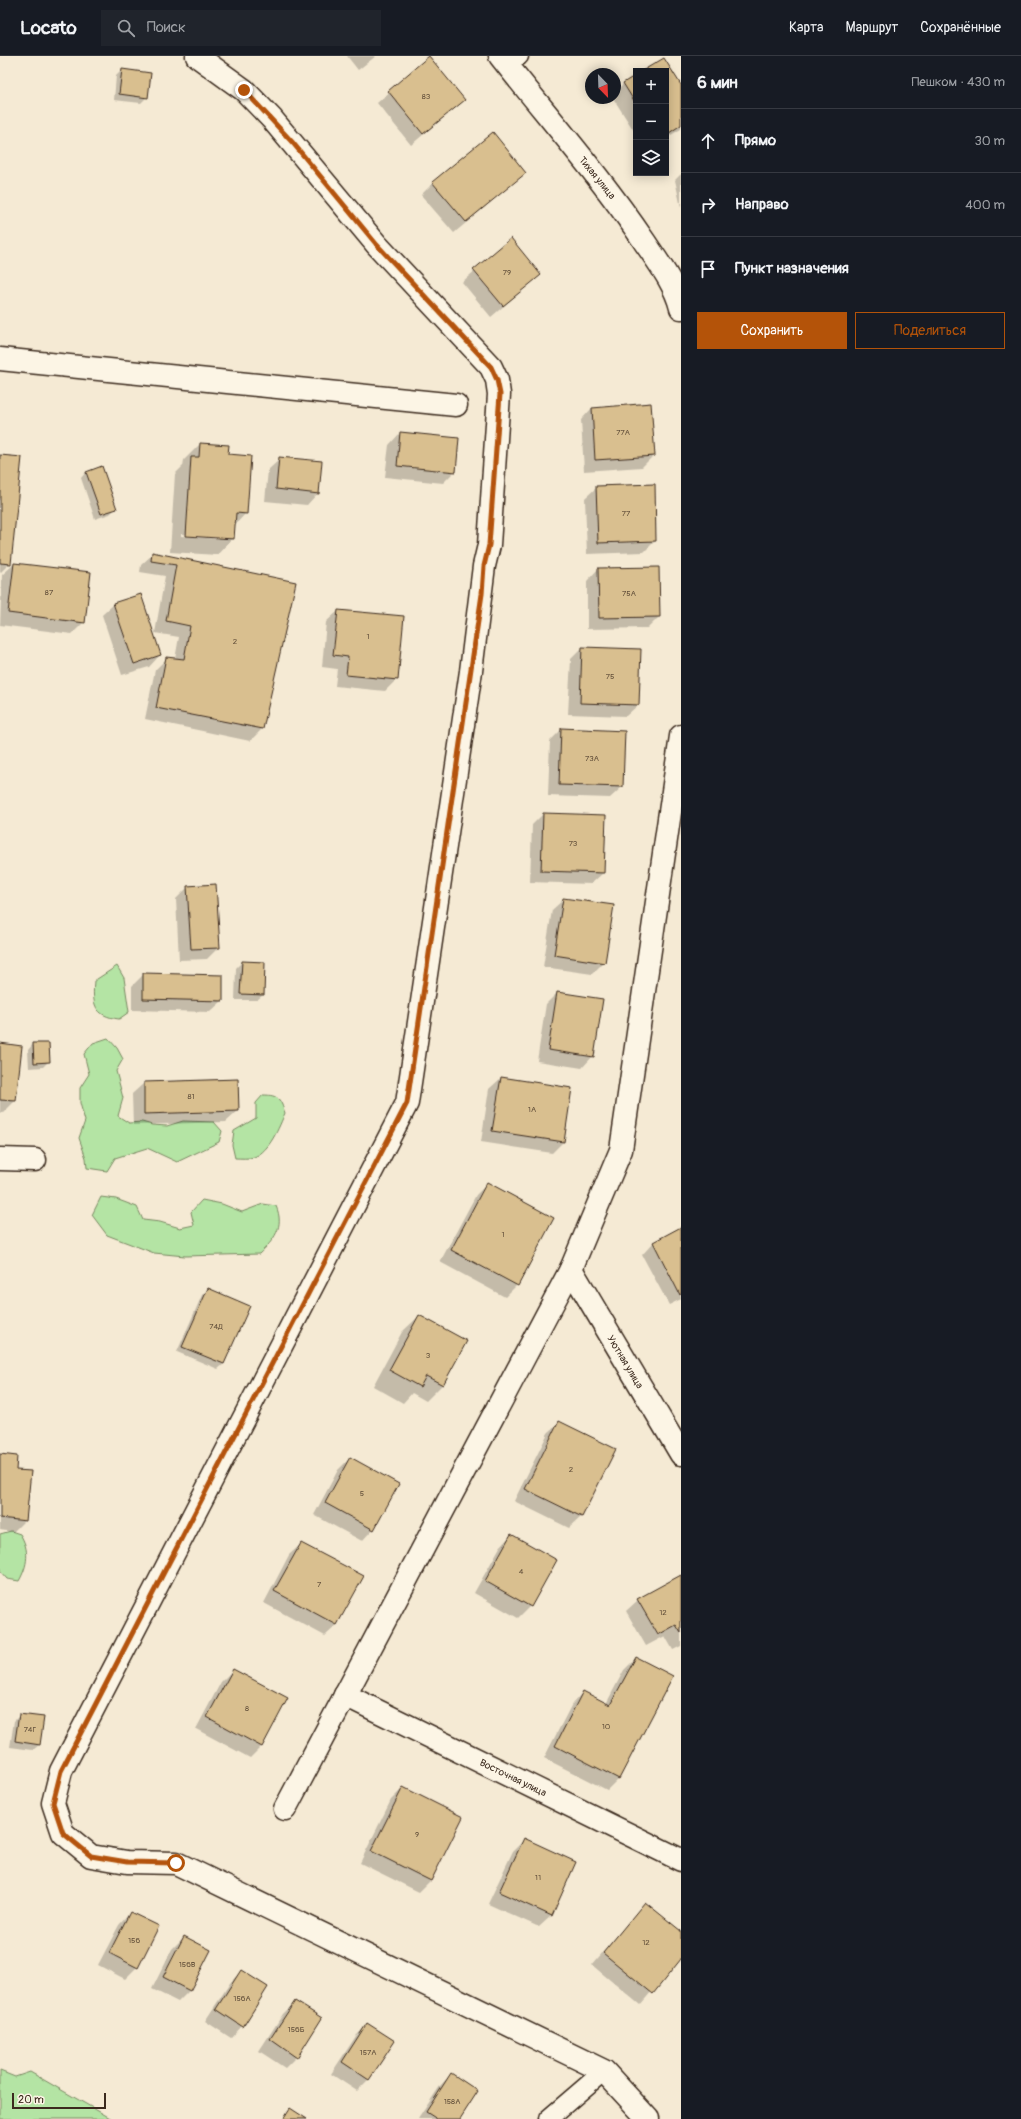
<!DOCTYPE html>
<html lang="ru">
<head>
<meta charset="utf-8">
<style>
  body { margin:0; font-family:Pangolin,sans-serif; background:#20242c; color:#f1f3f6 }
  .controls { position:absolute; right:12px; top:12px; display:grid; overflow:hidden; border-radius:0px; box-shadow:0 2px 10px #0003 }
  .controls button { width:36px; height:36px; display:grid; place-items:center; padding:0; border:0; border-bottom:1px solid #363941; background:#171b24; color:#f1f3f6; font:20px sans-serif }
  .compass { position:absolute; left:585px; top:12px; width:36px; height:36px; border-radius:50%; background:#171b24; box-shadow:0 2px 10px #0003; rotate:157deg }
  .scale { position:absolute; left:12px; bottom:10px; width:94px; box-sizing:border-box; padding-left:4px; border:2px solid #3b2a1e; border-top:0; font-size:11px; line-height:14px; white-space:nowrap; color:#3b2a1e; -webkit-text-stroke:3px #fcf5e5; paint-order:stroke }
  .stop { position:absolute; width:12px; height:12px; margin:-9px; border:3px solid #b45309; border-radius:50%; background:#fff }
  .stop.end { background:#b45309; border-color:#fff; box-shadow:0 1px 4px #0008 }
  .list { margin:0; padding:0; list-style:none }
  h2 { display:flex; justify-content:space-between; align-items:center; height:52px; margin:0; padding:0 16px; font-size:17px }
  h2 small { font-size:13px; font-weight:400; color:#9ea1a6 }
  .list li { display:grid; grid-template-columns:26px 1fr auto; gap:12px; align-items:center; box-sizing:border-box; height:64px; padding:0 16px; border-top:1px solid #363941 }
  .list b { display:block; font-size:15px; white-space:nowrap }
  .list em { font-size:13px; font-style:normal; color:#9ea1a6 }
  .actions { display:flex; gap:8px; padding:12px 16px }
  .actions a { flex:1; padding:9px 0; border:1px solid #b45309; border-radius:0px; text-align:center; font-size:14px; color:#b45309 }
  .actions .main { background:#b45309; color:#fff }
  .icon { flex:none; width:22px; height:22px; fill:none; stroke:currentColor; stroke-width:2; stroke-linecap:round; stroke-linejoin:round }
  .map { position:relative; flex:none; width:681px; height:2063px; overflow:hidden }
  header { display:flex; align-items:center; gap:24px; box-sizing:border-box; height:56px; padding:0 20px; background:#171b24; border-bottom:1px solid #363941 }
  header strong { font-size:19px }
  nav { display:flex; gap:22px; margin-inline-start:auto; font-size:14px }
  .search { width:280px; height:36px; background:#20242c; display:flex; align-items:center; gap:10px; box-sizing:border-box; padding:0 14px; border-radius:0px; color:#9ea1a6; font-size:15px }
  main { display:flex }
  aside { flex:1; background:#171b24 }
  .map>svg:first-child { display:block }
  .green { fill:#b4e4a4; stroke:#788761 }
  .shadow { fill:#0003; fill-rule:evenodd }
  .building { fill:#d9bf8f; stroke:#3b2a1e }
  .lines { fill:none; stroke-linecap:round; stroke-linejoin:round }
  .lane-casing { stroke:#3b2a1e; stroke-width:21 }
  .street-casing { stroke:#3b2a1e; stroke-width:25 }
  .lane { stroke:#fcf5e5; stroke-width:18 }
  .street { stroke:#fcf5e5; stroke-width:22 }
  .route { stroke:#b45309; stroke-width:5 }
  .labels { text-anchor:middle; dominant-baseline:central; stroke-width:3; stroke-linejoin:round; paint-order:stroke }
  .number-label { font-size:8px; fill:#624f3a }
  .street-label { font-size:10px; fill:#3b2a1e; stroke:#fcf5e5 }
</style>
</head>
<body>
<header>
<strong>Locato</strong>
<div class="search"><svg class="icon" aria-label="search" viewBox="0 0 24 24"><circle cx="10" cy="10" r="6"/><path d="M15 15l6 6"/></svg>Поиск</div>
<nav><a>Карта</a><a>Маршрут</a><a>Сохранённые</a></nav>
</header>
<main>
<div class="map">
<svg width="681" height="2063" viewBox="0 0 681 2063">
  <rect width="100%" height="100%" fill="#f5ead4"/>
  <filter id="ink" filterUnits="userSpaceOnUse"><feTurbulence type="fractalNoise" baseFrequency=".025" numOctaves="2"/><feDisplacementMap in="SourceGraphic" scale="8" xChannelSelector="R" yChannelSelector="G"/><feConvolveMatrix kernelMatrix="1 2 1 2 8 2 1 2 1" color-interpolation-filters="sRGB"/></filter>
  <g filter="url(#ink)">
    <g class="green">
      <path d="M117 910 124 922 129 956 119 963C94 960 92 948 94 925Z"/>
      <path d="M108 982 117 992 123 1003 116 1015 123 1042 118 1060 129 1067 142 1066 152 1069 167 1070 183 1065 214 1066 222 1075 219 1086 177 1106 147 1092 115 1102 107 1115 87 1112 86 1102 79 1082 85 1065 80 1047V1032L89 1018 84 998 93 987Z"/>
      <path d="M263 1039C279 1039 280 1043 285 1057 279 1071 270 1095 254 1101 249 1103 240 1102 235 1102L232 1089 234 1075 256 1062V1047Z"/>
      <path d="M101 1141 116 1143 137 1151 143 1164 160 1166 180 1172 194 1169 191 1156 202 1144 222 1148 242 1156 263 1148 276 1150C285 1171 274 1184 259 1198L185 1200 154 1197 107 1179 92 1159Z"/>
      <path d="M11 1475 20 1478C30 1494 28 1509 19 1525L7 1523 0 1515V1478Z"/>
      <path d="M0 2015 15 2021 30 2016 112 2063H0Z"/>
    </g>
    <g class="shadow">
      <path d="M347 0H376L358 14Z"/>
      <path d="M429 2 464 44 411 89 377 47Z"/>
      <path d="M664 3 681 31V73L666 82V15H644Z"/>
      <path d="M122 14 147 41 141 47 114 44 116 20Z"/>
      <path d="M636 20V78L613 42H615V36L623 28Z"/>
      <path d="M525 117 454 177 421 139 433 127Z"/>
      <path d="M681 118V152L675 124Z"/>
      <path d="M511 184 540 219 491 261 462 226Z"/>
      <path d="M592 352 654 399 642 411 584 415 581 364Z"/>
      <path d="M400 377 455 415 443 427 385 421 389 389Z"/>
      <path d="M200 388 227 399 246 457 234 470 233 482 217 499 170 496 175 418 183 410 184 404ZM181 478 219 481V483L181 480Z"/>
      <path d="M0 400 10 507 0 517Z"/>
      <path d="M280 403 318 437 307 449 265 445 268 414Z"/>
      <path d="M86 416 116 452 110 458 95 463 81 422Z"/>
      <path d="M597 431 655 485 644 496 587 498 585 442Z"/>
      <path d="M153 498 294 527 262 673 250 685 145 663 155 614 167 602 175 603 179 581 155 577 165 520 140 516 141 509Z"/>
      <path d="M14 508 84 566 72 578 0 569 2 519Z"/>
      <path d="M598 513 659 561 648 572 587 573V525Z"/>
      <path d="M114 548 160 599 149 611 122 619 102 559Z"/>
      <path d="M338 555 397 623 385 635 335 630 337 613 322 611 326 566Z"/>
      <path d="M582 592 638 649 626 660 568 658 571 603Z"/>
      <path d="M562 673 622 731 610 742 548 740 550 685Z"/>
      <path d="M543 758 603 817 591 828 530 826 532 769Z"/>
      <path d="M188 831 219 891 207 903 179 904 176 843Z"/>
      <path d="M564 843 604 906 592 918 543 911 552 854Z"/>
      <path d="M242 906 263 939 257 944H235L236 912Z"/>
      <path d="M144 918 222 945 210 956 132 954V930Z"/>
      <path d="M557 937 593 1000 582 1012 537 1005 546 948Z"/>
      <path d="M0 988 15 1045 3 1057 0 1056Z"/>
      <path d="M33 988 49 1005 43 1011 29 1012 28 994Z"/>
      <path d="M501 1022 563 1086 552 1097 481 1086 489 1033Z"/>
      <path d="M144 1027 238 1055 226 1066 133 1069 132 1038Z"/>
      <path d="M488 1127 517 1229 505 1241 440 1206 476 1139Z"/>
      <path d="M681 1173V1243L669 1249 642 1199 653 1187Z"/>
      <path d="M208 1233 224 1308 218 1313 177 1296 202 1239Z"/>
      <path d="M419 1260 443 1328 426 1345 412 1337 403 1347 373 1330 402 1276Z"/>
      <path d="M560 1366 615 1394 581 1461 569 1472 514 1445 548 1377Z"/>
      <path d="M0 1399 15 1415 25 1464 13 1476 0 1474Z"/>
      <path d="M350 1402 373 1473 362 1485 314 1459 338 1414Z"/>
      <path d="M511 1479 530 1550 518 1562 474 1537 500 1491Z"/>
      <path d="M301 1488 337 1569 325 1580 264 1547 289 1499Z"/>
      <path d="M681 1520V1590L673 1594 665 1580 646 1590 626 1555 638 1544Z"/>
      <path d="M636 1602 618 1723 607 1734 544 1702 572 1648 583 1636 606 1648 624 1614Z"/>
      <path d="M233 1614 262 1690 250 1702 196 1673 221 1626Z"/>
      <path d="M20 1659 39 1689 33 1694 10 1691 14 1665Z"/>
      <path d="M403 1732 462 1761 430 1825 419 1836 360 1807 391 1744Z"/>
      <path d="M524 1784 575 1807 551 1860 539 1871 488 1848 513 1795Z"/>
      <path d="M645 1847 681 1877V1901L640 1949 592 1909Z"/>
      <path d="M130 1857 137 1911 125 1923 98 1909 119 1869Z"/>
      <path d="M184 1881 210 1894 189 1935 178 1946 152 1933 172 1893Z"/>
      <path d="M241 1915 242 1970 231 1982 205 1965 230 1927Z"/>
      <path d="M295 1946 296 2001 285 2012 259 1995 283 1958Z"/>
      <path d="M368 1968 369 2023 357 2035 331 2018 356 1980Z"/>
      <path d="M451 2018 459 2063H418L440 2030Z"/>
    </g>
    <g class="building">
      <path d="M429 0 465 44 423 78 388 35Z"/>
      <path d="M664 2 681 29V69L666 79V15H642Z"/>
      <path d="M122 13 151 17 148 42 119 38Z"/>
      <path d="M636 19V48L623 27Z"/>
      <path d="M493 76 526 117 466 166 432 126Z"/>
      <path d="M511 182 541 219 503 250 473 214Z"/>
      <path d="M651 347 655 400 595 404 592 352Z"/>
      <path d="M400 376 459 382 456 416 397 410Z"/>
      <path d="M200 387 229 389 228 398 251 400 247 458 236 457 234 483 186 480 191 401H199Z"/>
      <path d="M0 399 22 401 11 508 0 507Z"/>
      <path d="M279 401 322 405 319 438 276 433Z"/>
      <path d="M102 410 117 453 101 458 86 416Z"/>
      <path d="M655 428 656 485 598 487 596 430Z"/>
      <path d="M152 496 296 526 263 673 156 652 166 601 184 603 190 570 166 565 176 509 151 505Z"/>
      <path d="M14 507 91 516 85 567 8 557Z"/>
      <path d="M659 511 660 561 599 562 598 512Z"/>
      <path d="M141 538 161 599 134 608 113 547Z"/>
      <path d="M338 554 404 560 398 624 346 619 348 601 333 599Z"/>
      <path d="M582 591 641 593 639 649 580 647Z"/>
      <path d="M561 672 625 675 623 731 559 729Z"/>
      <path d="M543 757 606 759 604 817 541 815Z"/>
      <path d="M216 828 220 892 191 893 187 830Z"/>
      <path d="M563 842 614 849 605 907 554 899Z"/>
      <path d="M242 905 265 906 264 939 240 938Z"/>
      <path d="M143 917 223 919V945L143 943Z"/>
      <path d="M557 936 603 943 594 1001 548 994Z"/>
      <path d="M0 987 22 990 16 1045 0 1044Z"/>
      <path d="M33 987H49L50 1006 34 1007Z"/>
      <path d="M501 1021 572 1032 564 1086 492 1075Z"/>
      <path d="M238 1023 239 1055 144 1058V1026Z"/>
      <path d="M487 1126 554 1162 518 1230 451 1194Z"/>
      <path d="M681 1171V1238L680 1239 653 1186Z"/>
      <path d="M208 1232 250 1250 224 1308 182 1291Z"/>
      <path d="M419 1259 467 1285 443 1329 426 1320 420 1331 389 1314Z"/>
      <path d="M559 1365 616 1393 582 1461 525 1433Z"/>
      <path d="M0 1398 17 1400 16 1414 31 1415 26 1465 0 1462Z"/>
      <path d="M350 1401 399 1428 374 1474 325 1447Z"/>
      <path d="M511 1478 557 1504 531 1551 485 1525Z"/>
      <path d="M301 1487 364 1520 337 1569 274 1535Z"/>
      <path d="M681 1519V1577L676 1569 658 1579 637 1543Z"/>
      <path d="M636 1601 673 1620 619 1723 555 1690 583 1635 610 1649Z"/>
      <path d="M233 1613 288 1642 262 1691 207 1661Z"/>
      <path d="M19 1658 44 1661 40 1689 15 1685Z"/>
      <path d="M403 1731 463 1761 431 1825 371 1795Z"/>
      <path d="M524 1782 576 1806 552 1860 499 1836Z"/>
      <path d="M645 1846 681 1875V1903L653 1938 603 1897Z"/>
      <path d="M130 1856 159 1870 138 1912 109 1897Z"/>
      <path d="M184 1880 211 1894 190 1935 163 1921Z"/>
      <path d="M241 1914 268 1931 243 1971 216 1953Z"/>
      <path d="M295 1945 322 1962 297 2002 270 1983Z"/>
      <path d="M367 1967 395 1985 369 2024 342 2006Z"/>
      <path d="M451 2017 478 2035 460 2063H437L426 2056Z"/>
      <path d="M290 2052 307 2063H283Z"/>
    </g>
    <g class="lines">
      <g class="lane-casing">
        <g id="lane">
          <path d="M503 4 519 0"/>
          <path d="M548 2063 604 2015"/>
        </g>
      </g>
      <g class="street-casing">
        <g id="street">
          <path d="M197 0 244 34 272 63 377 189 491 311 497 324 499 338 489 489 484 510 471 615 407 1047 61 1715 53 1747 63 1777 91 1800 127 1806 176 1807 604 2015 648 2063"/>
          <path d="M500 0C548 61 601 121 644 185 658 206 675 228 681 252"/>
          <path d="M0 303 456 349"/>
          <path d="M0 1103 35 1104"/>
          <path d="M571 1213 681 1398"/>
          <path d="M345 1639 681 1804"/>
          <path d="M285 1753 571 1213 621 1094 681 680"/>
        </g>
      </g>
      <use href="#lane" class="lane"/>
      <use href="#street" class="street"/>
    </g>
  </g>
  <g class="lines" filter="url(#ink)">
    <path class="route" d="M176 1807 127 1806 91 1800 63 1777 53 1747 61 1715 407 1047 482 538 484 510 489 489 500 338 497 324 491 311 377 189 293 87 244 34"/>
  </g>
  <g class="labels">
    <g class="number-label">
      <text x="426" y="40">83</text>
      <text x="507" y="216">79</text>
      <text x="623" y="376">77А</text>
      <text x="626" y="457">77</text>
      <text x="49" y="536">87</text>
      <text x="629" y="537">75А</text>
      <text x="368" y="580">1</text>
      <text x="235" y="585">2</text>
      <text x="610" y="620">75</text>
      <text x="592" y="702">73А</text>
      <text x="573" y="787">73</text>
      <text x="191" y="1040">81</text>
      <text x="532" y="1053">1А</text>
      <text x="503" y="1178">1</text>
      <text x="216" y="1270">74Д</text>
      <text x="428" y="1299">3</text>
      <text x="571" y="1413">2</text>
      <text x="362" y="1437">5</text>
      <text x="521" y="1515">4</text>
      <text x="319" y="1528">7</text>
      <text x="663" y="1556">12</text>
      <text x="247" y="1652">8</text>
      <text x="606" y="1670">10</text>
      <text x="30" y="1673">74Г</text>
      <text x="417" y="1778">9</text>
      <text x="538" y="1821">11</text>
      <text x="134" y="1884">156</text>
      <text x="646" y="1886">12</text>
      <text x="187" y="1908">156В</text>
      <text x="242" y="1942">156А</text>
      <text x="296" y="1973">156Б</text>
      <text x="368" y="1996">157А</text>
      <text x="452" y="2045">158А</text>
    </g>
    <g class="street-label">
      <text transform="translate(597 122) rotate(51)">Тихая улица</text>
      <text transform="translate(625 1306) rotate(59)">Уютная улица</text>
      <text transform="translate(513 1722) rotate(26)">Восточная улица</text>
    </g>
  </g>
</svg>
<div class="controls">
<button>+</button>
<button>−</button>
<button><svg class="icon" aria-label="layers" viewBox="0 0 24 24"><path d="M12 4l9 5-9 5-9-5zM3 14l9 5 9-5"/></svg></button>
</div>
<svg class="compass" viewBox="-18 -18 36 36"><path d="M0-13l5 13h-10z" fill="#e53935"/><path d="M0 13l5-13h-10z" fill="#9ea1a6"/></svg>
<div class="scale">20 m</div>
<div class="stop" style="left:176px;top:1807px"></div>
<div class="stop end" style="left:244px;top:34px"></div>
</div>
<aside>
<h2>6 мин<small>Пешком · 430 m</small></h2>
<ul class="list">
<li><svg class="icon" aria-label="ahead" viewBox="0 0 24 24"><path d="M12 20V5M6 11l6-6 6 6"/></svg><div><b>Прямо</b></div><em>30 m</em></li>
<li><svg class="icon" aria-label="right" viewBox="0 0 24 24"><path d="M7 20v-9h11M14 6l5 5-5 5"/></svg><div><b>Направо</b></div><em>400 m</em></li>
<li><svg class="icon" aria-label="arrive" viewBox="0 0 24 24"><path d="M6 21V4h12l-3 4 3 4H6"/></svg><div><b>Пункт назначения</b></div></li>
</ul>
<div class="actions"><a class="main">Сохранить</a><a>Поделиться</a></div>
</aside>
</main>
</body>
</html>
